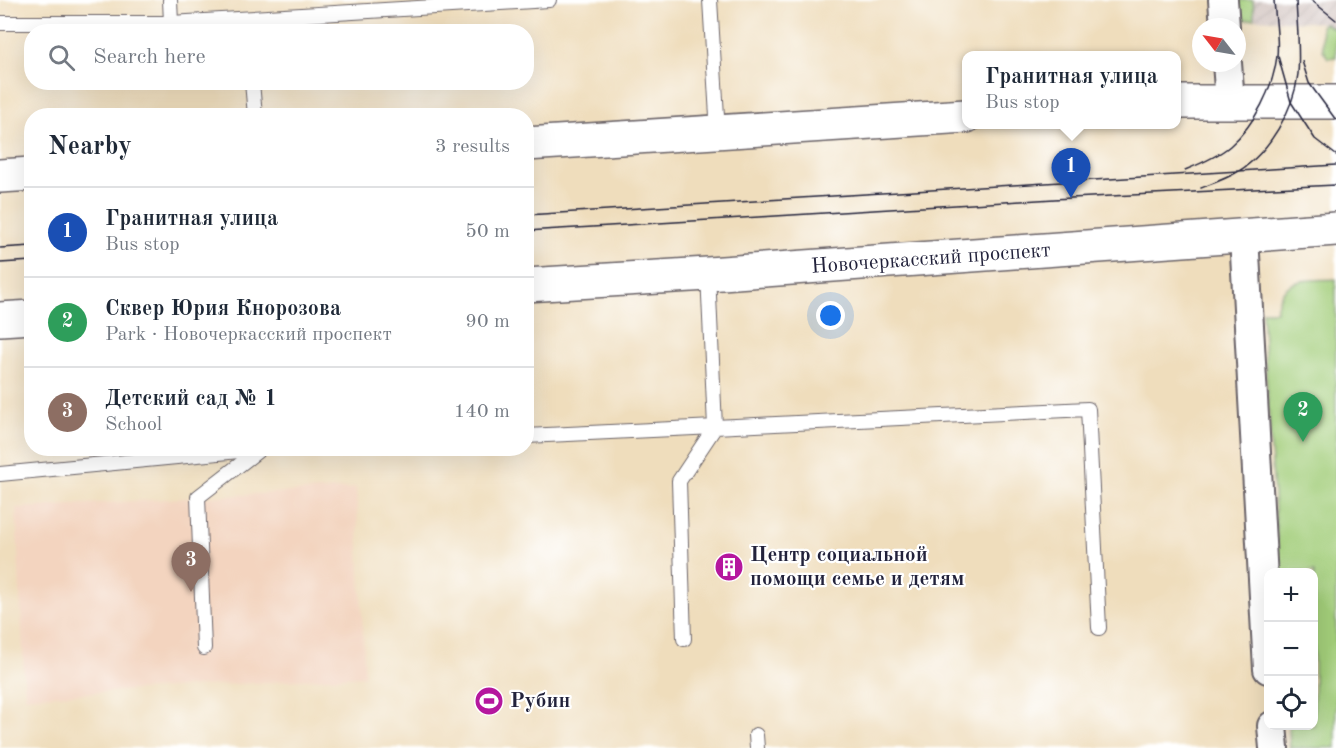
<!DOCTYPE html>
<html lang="en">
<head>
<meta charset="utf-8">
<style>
  body { margin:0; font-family:"Old Standard TT",serif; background:#f2f2f3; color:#1f2937 }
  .controls { position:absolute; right:18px; bottom:18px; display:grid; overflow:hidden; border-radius:12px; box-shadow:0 6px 24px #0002 }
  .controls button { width:54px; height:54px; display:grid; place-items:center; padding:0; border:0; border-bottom:2px solid #e0e1e3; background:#fff; color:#1f2937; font:30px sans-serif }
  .compass { position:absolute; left:1192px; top:18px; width:54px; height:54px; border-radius:50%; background:#fff; box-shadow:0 6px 24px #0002; rotate:301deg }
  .you { position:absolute; left:831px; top:316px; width:21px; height:21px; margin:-15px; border:4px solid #fff; border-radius:50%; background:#1a73e8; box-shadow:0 0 0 9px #1a73e833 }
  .badge { display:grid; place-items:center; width:39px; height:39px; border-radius:50%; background:#d93025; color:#fff; font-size:20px; font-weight:700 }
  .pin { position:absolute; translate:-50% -50px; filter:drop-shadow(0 2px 3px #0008) }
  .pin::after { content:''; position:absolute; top:32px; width:21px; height:18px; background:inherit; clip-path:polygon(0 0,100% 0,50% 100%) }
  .popup { position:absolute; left:962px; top:51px; width:219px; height:78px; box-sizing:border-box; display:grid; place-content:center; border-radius:12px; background:#fff; filter:drop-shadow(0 2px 4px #0005); font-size:20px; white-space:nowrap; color:#747a83 }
  .popup b { font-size:22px; color:#1f2937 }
  .popup::after { content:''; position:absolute; left:50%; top:100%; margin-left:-12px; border:12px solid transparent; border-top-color:#fff }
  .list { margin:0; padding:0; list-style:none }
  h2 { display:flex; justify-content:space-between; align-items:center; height:78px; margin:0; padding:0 24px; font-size:26px }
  h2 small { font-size:20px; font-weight:400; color:#747a83 }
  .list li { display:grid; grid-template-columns:39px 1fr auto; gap:18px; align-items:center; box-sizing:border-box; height:90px; padding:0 24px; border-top:2px solid #e0e1e3 }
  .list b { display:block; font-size:22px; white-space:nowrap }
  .list p { margin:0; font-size:20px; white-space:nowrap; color:#747a83 }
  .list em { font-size:20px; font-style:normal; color:#747a83 }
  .icon { flex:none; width:33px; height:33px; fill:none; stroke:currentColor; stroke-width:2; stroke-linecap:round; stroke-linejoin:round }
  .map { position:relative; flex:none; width:1336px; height:748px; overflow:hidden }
  .search { position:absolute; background:#fff; box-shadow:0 6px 24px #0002; left:24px; top:24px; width:510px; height:66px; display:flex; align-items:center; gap:15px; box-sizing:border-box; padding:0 21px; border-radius:24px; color:#747a83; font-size:22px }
  .panel { position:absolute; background:#fff; box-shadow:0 6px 24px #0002; left:24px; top:108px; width:510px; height:348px; border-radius:24px }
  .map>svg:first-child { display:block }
  .built { fill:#f3d4bf }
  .industrial { fill:url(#industrial-furrows) }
  .grass { fill:url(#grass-tufts); stroke:#62785a; stroke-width:1.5 }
  .green { fill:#a2cd79; stroke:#62785a; stroke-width:1.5 }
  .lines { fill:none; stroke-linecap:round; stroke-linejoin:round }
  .lane-casing { stroke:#6a6368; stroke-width:16 }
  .street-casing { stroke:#6a6368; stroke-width:32 }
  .secondary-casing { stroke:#6a6368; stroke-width:36 }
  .lane { stroke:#fff; stroke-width:14 }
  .street { stroke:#fff; stroke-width:28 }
  .secondary { stroke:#fff; stroke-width:33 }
  .tram { stroke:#22223b; stroke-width:1.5 }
  .labels { text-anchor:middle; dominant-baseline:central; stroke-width:4.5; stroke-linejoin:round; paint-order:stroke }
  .street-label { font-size:21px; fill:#22223b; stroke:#fff }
  .poi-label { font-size:21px; font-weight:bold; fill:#22223b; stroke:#fff; text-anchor:start }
</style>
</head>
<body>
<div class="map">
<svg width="1336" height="748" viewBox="0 0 1336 748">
  <defs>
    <pattern id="industrial-furrows" width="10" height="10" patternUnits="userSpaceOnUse" patternTransform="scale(1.5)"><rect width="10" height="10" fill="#cfc0bb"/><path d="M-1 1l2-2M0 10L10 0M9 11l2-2" fill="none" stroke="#b1a5a2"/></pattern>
    <pattern id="grass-tufts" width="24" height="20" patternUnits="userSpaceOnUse" patternTransform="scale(1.5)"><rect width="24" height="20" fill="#a2cd79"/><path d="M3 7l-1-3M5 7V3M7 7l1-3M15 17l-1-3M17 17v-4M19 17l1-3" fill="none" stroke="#8bb06a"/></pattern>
  </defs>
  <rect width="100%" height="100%" fill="#fff"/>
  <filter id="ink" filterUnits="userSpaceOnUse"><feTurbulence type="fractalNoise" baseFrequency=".0167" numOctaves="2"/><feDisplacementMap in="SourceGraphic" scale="12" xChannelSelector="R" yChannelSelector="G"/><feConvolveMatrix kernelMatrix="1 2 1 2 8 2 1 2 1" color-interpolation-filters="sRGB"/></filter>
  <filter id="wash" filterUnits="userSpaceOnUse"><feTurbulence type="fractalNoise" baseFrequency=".008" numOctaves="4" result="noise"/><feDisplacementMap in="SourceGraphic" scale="24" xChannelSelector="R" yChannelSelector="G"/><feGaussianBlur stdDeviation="1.35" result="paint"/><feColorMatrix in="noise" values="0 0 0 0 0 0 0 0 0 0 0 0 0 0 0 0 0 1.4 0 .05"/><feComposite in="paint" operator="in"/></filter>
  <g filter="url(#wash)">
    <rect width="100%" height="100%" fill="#efddbc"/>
    <path class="built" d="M356 488 365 676 25 697 16 508Z"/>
    <path class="industrial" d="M1253 0H1336V30L1324 23 1254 19Z"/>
    <g class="grass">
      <path d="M1232 0H1253L1254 19 1233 21Z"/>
      <path d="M1324 23 1336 30V57L1328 58 1323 50 1321 26Z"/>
    </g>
    <path class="green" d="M1336 279V748H1290L1289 726H1314V572H1279L1262 311H1276C1281 275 1307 281 1336 279Z"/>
  </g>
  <g filter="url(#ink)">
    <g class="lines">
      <g class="lane-casing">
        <g id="lane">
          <path d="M170 0 171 23"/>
          <path d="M710 0 718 133"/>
          <path d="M0 23H171L549 0"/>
          <path d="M252 82 255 116"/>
          <path d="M526 436 715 427 708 274"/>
          <path d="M0 474 260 449"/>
          <path d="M684 639 679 481 715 427 1088 409 1099 628"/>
          <path d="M204 648 198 497 260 449"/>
          <path d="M756 735 757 748"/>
        </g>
      </g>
      <g class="street-casing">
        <g id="street">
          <path d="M1223 0 1225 27"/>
          <path d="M1227 63 1230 102"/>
          <path d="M1244 236 1268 669"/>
          <path d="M1272 726 1274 748"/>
        </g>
      </g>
      <g class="secondary-casing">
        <g id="secondary">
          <path d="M1176 102H1336"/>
          <path d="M526 144 966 116"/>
          <path d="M0 176 32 174"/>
          <path d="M526 285 708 274 1336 229"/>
          <path d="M0 319 32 317"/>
        </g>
      </g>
      <use href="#lane" class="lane"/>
      <use href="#street" class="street"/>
      <use href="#secondary" class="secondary"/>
      <g class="tram">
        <path d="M1311 0 1336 20"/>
        <path d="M1278 56 1291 102 1315 139 1336 155"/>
        <path d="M1302 61 1309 83 1336 120"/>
        <path d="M1185 170C1200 164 1217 157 1230 146 1255 124 1273 89 1277 56 1279 38 1275 18 1274 0"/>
        <path d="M1201 188C1214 183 1228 178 1239 171 1269 152 1294 110 1298 74 1300 50 1297 24 1296 0"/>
        <path d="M526 215 1336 165"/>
        <path d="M526 231 1071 198 1336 185"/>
        <path d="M0 248 32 246"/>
        <path d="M0 263 32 261"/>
      </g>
    </g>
  </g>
  <defs>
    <g id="building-disc" transform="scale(1.5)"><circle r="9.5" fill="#b5179e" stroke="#fff"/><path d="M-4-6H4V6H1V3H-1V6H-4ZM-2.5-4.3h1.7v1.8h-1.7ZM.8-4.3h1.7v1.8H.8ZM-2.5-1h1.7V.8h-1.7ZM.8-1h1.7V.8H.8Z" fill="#fff"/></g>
    <g id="stadium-disc" transform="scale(1.5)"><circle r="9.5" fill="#b5179e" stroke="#fff"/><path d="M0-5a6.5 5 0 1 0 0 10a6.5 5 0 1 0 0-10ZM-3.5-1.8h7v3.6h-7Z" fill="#fff"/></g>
  </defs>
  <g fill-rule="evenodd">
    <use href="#building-disc" x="729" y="567"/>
    <use href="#stadium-disc" x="489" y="701"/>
  </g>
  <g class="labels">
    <g class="street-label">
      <text transform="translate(931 259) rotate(-4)">Новочеркасский проспект</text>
    </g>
    <g class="poi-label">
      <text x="750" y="555">Центр социальной<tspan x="750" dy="24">помощи семье и детям</tspan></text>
      <text x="510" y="701">Рубин</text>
    </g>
  </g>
</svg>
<div class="controls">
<button>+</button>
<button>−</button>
<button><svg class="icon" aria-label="locate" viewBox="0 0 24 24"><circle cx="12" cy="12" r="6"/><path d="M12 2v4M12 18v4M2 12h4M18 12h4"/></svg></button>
</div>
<svg class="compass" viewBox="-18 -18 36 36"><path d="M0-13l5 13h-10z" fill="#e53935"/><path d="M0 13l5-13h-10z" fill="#747a83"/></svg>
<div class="you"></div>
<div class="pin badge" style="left:1071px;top:198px;background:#1a4fb4">1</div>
<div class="popup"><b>Гранитная улица</b>Bus stop</div>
<div class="pin badge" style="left:1303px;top:442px;background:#2e9e5b">2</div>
<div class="pin badge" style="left:191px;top:592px;background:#8d6e63">3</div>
<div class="search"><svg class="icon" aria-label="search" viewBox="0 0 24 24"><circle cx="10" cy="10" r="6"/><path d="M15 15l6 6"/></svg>Search here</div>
<section class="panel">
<h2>Nearby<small>3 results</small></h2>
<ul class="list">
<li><span class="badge" style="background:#1a4fb4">1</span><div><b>Гранитная улица</b><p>Bus stop</p></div><em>50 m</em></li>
<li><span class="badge" style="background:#2e9e5b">2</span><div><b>Сквер Юрия Кнорозова</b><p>Park · Новочеркасский проспект</p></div><em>90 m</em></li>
<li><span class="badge" style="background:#8d6e63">3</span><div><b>Детский сад № 1</b><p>School</p></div><em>140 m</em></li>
</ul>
</section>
</div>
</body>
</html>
